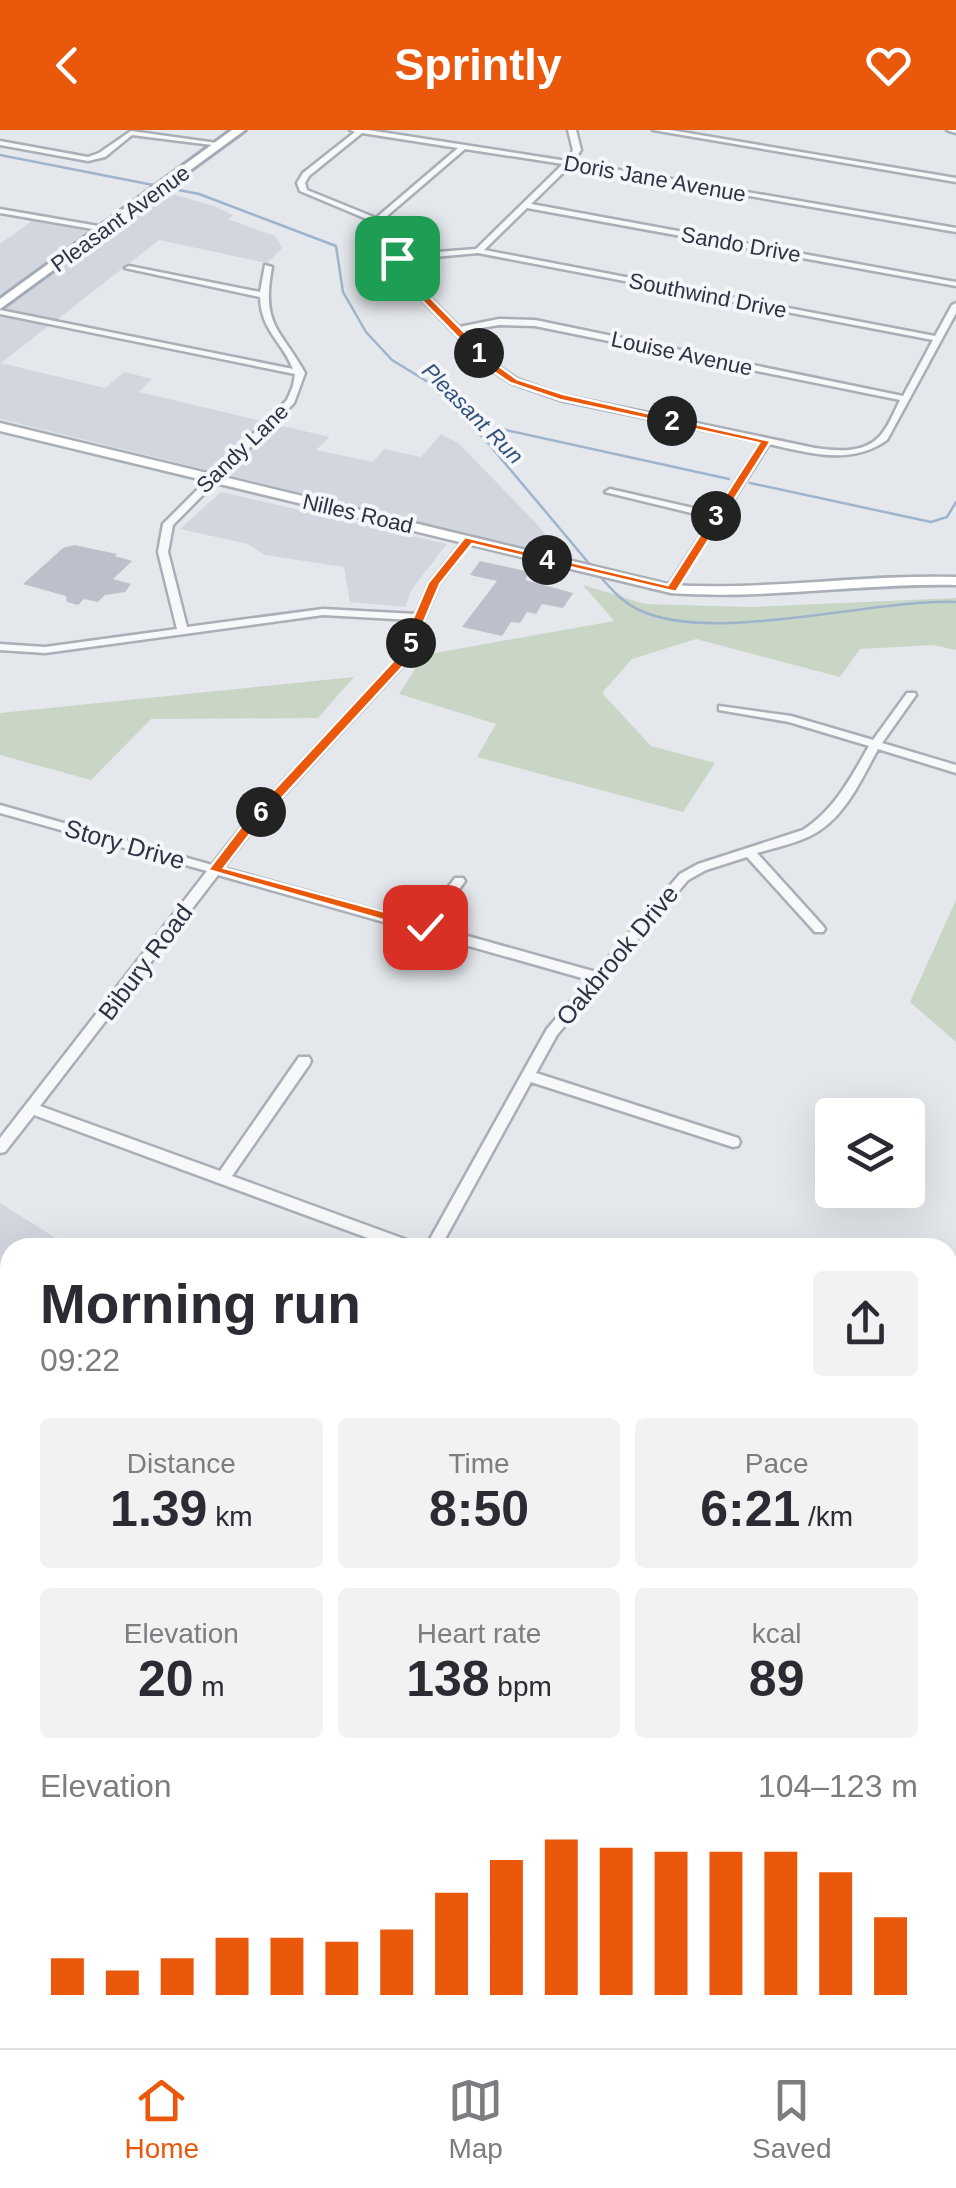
<!DOCTYPE html>
<meta charset="utf-8">
<style>
:root{--surface:#fff;--page:#f2f2f3;--text:#2b2b33;--muted:#7c7c81;--line:#e1e1e2;--accent:#ea580c}
body{margin:0;font-family:Arial,sans-serif;background:var(--page);color:var(--text);height:100vh;display:flex;flex-direction:column;font-size:38px;white-space:nowrap}
*{box-sizing:border-box;margin:0}
p{font-size:32px;color:var(--muted)}
.icon{flex:none;width:55px;height:55px;fill:none;stroke:currentColor;stroke-width:2;stroke-linecap:round;stroke-linejoin:round}
.map{position:relative;flex:1;overflow:hidden}
.side{position:absolute;left:0px;top:1108px;width:958px;height:812px;display:flex;flex-direction:column;background:var(--surface);border-radius:30px 30px 0 0;box-shadow:0 10px 40px #0002}
.side>*{flex:none}
.tools{position:absolute;left:815px;top:968px;display:grid;gap:20px}
.tools a{display:grid;place-items:center;width:110px;height:110px;border-radius:10px;background:var(--surface);box-shadow:0 10px 40px #0002;font-size:50px}
.pin{position:absolute;display:grid;place-items:center;width:85px;height:85px;color:#fff;margin:-42px;border-radius:20px;box-shadow:0 5px 15px #0006}
.km{position:absolute;width:50px;height:50px;margin:-25px;border-radius:50%;background:#222;color:#fff;font-size:28px;line-height:50px;text-align:center}
.round{display:grid;place-items:center;flex:none;width:105px;height:105px;border-radius:10px;background:var(--page)}
.summary{display:flex;align-items:center;justify-content:space-between;height:170px;padding:0 40px}
h1{font-size:55px;font-weight:800;line-height:75px}
.metrics{display:grid;grid-template-columns:repeat(3,1fr);gap:15px;height:170px;padding:10px 40px}
.metrics div{display:grid;align-content:center;border-radius:10px;background:var(--page);text-align:center}
.metrics b{font-size:50px;font-weight:800}
.metrics small{font-size:28px;font-weight:400}
.metrics p{font-size:28px}
.chart{height:280px;padding:20px 40px}
.chart p{display:flex;justify-content:space-between}
.chart svg{width:100%;height:180px;margin-top:10px;stroke:var(--accent);stroke-width:6}
header{display:flex;justify-content:space-between;align-items:center;height:130px;padding:0 40px;background:var(--accent);color:#fff;font-size:45px;font-weight:800}
.tabs{display:flex;justify-content:space-around;align-items:center;height:140px;border-top:2px solid var(--line);background:var(--surface);font-size:28px;color:var(--muted)}
.tabs a{display:grid;justify-items:center;gap:5px}
.tabs .active{color:var(--accent)}
.map>svg:first-child{display:block}
.built{fill:#d2d6de}
.green{fill:#c9d6c5}
.lines{fill:none;stroke-linecap:round;stroke-linejoin:round}
.stream{stroke:#9fb4cc;stroke-width:2.5}
.building{fill:#bbc0ca}
.street-casing{stroke:#a9aeb7;stroke-width:5}
.secondary-casing{stroke:#a9aeb7;stroke-width:5}
.primary-casing{stroke:#a3abb8;stroke-width:6}
.street{fill:#f7f8fa;fill-rule:evenodd}
.secondary{fill:#fff;fill-rule:evenodd}
.primary{fill:#fff;fill-rule:evenodd}
.route{fill:#ea580c;stroke:#fff;stroke-width:2.5}
.labels{text-anchor:middle;stroke-width:8;stroke-linejoin:round;paint-order:stroke}
.far-street-label{font-size:22px;fill:#2b3445;stroke:#f4f6f9}
.far-water-label{font-size:22px;font-style:italic;fill:#34527a;stroke:#f4f6f9}
.street-label{font-size:25px;fill:#2b3445;stroke:#f4f6f9}
</style>
<header><svg class="icon" aria-label="back" viewBox="0 0 24 24"><path d="M15 5l-7 7 7 7"/></svg>Sprintly<svg class="icon" aria-label="heart" viewBox="0 0 24 24"><path d="M12 20l-8-8c-3-5 5-10 8-4 3-6 11-1 8 4z"/></svg></header>
<div class="map">
<svg width="956" height="1918" viewBox="0 0 956 1918">
<rect width="100%" height="100%" fill="#e4e7ec"/>
<path class="built" d="M147,57L214,76L233,85L228,89L275,106L282,118L267,133L159,110L1,233L105,258L124,242L152,249L139,262L329,307L316,320L373,332L384,319L421,327L441,304L458,313L536,393L557,419L553,425L0,289V114L32,91L92,102Z
M221,362L447,414L412,459L405,477L350,472L344,437L265,425L248,414L180,399Z
M0,1073L70,1117L10,1118V1507L0,1521Z"/>
<path class="green" d="M583,455L645,474L751,477L956,468V520L933,515L860,519L840,547L696,509L632,529L602,563L651,616L715,633L683,682L477,627L496,594L399,564L424,525L614,491Z
M354,547L318,588L151,589L91,650L0,625V583Z
M956,770V912L910,872Z"/>
<g class="lines">
<path class="stream" d="M0,25L199,64L336,116L343,162L366,202L392,230L428,252L488,313L592,437
M465,291L729,349
M750,353L931,392L947,387L956,372
M598,444C610,458 622,472 639,480C713,515 868,469 956,472"/>
</g>
<path class="building" d="M74,415L117,424L115,426L132,431L113,449L131,454L125,462L105,465L98,472L84,469L78,475L67,472L66,466L23,454L63,418Z
M480,431L530,442L525,450L573,463L563,478L542,474L536,484L527,482L520,493L511,492L502,506L462,497L497,451L470,445Z"/>
<g class="lines">
<defs>
<path id="street" d="M350,0H368L567,31L573,20L568,0H576L581,20L573,32L956,98V102L571,35L531,74L956,152V156L527,78L484,120L935,206L952,175L956,173V183L887,310C850,336 809,323 769,314L676,459L675,461H667L666,459L712,388L605,362L610,359L715,383L761,312L560,270L511,253L489,238L404,151L374,92L300,61L297,53L303,43L355,2ZM362,3L458,18L376,88L307,60L305,53L309,46ZM465,19L563,34L476,119L399,125L381,91ZM478,123L933,210L903,266L535,190L499,189L459,197L410,148L401,130ZM499,195L535,196L900,270C894,282 888,298 879,307C863,324 835,321 815,318L562,265L517,249L495,234L463,201Z
M653,0H670L956,48V52Z
M947,0H956V3L949,1Z
M131,1L224,14L220,16L132,5L105,27L88,31L0,15V11L88,27L99,23Z
M0,79L104,97L108,99L104,101L0,83Z
M265,135L272,137C261,196 280,198 305,243L294,273L173,395L168,422L187,497L323,479L416,484L429,453L466,407L474,409L439,454L406,532L256,695L223,738L421,793L455,748H463L465,751L463,754L432,796L596,842L680,744L698,734L803,700C835,679 850,649 869,616L789,592L719,580V576L791,586L873,610L907,563H915L916,565L882,613L956,635V643L878,619C861,650 844,690 810,706C794,714 774,718 757,723L823,796L825,799L823,802H815L747,727L706,740L688,750L557,905L536,943L738,1008L740,1012L738,1016L733,1017L531,952L440,1118H425L547,899L589,850L218,745L40,976L220,1041L299,927H309L311,931L309,935L232,1046L418,1114L420,1118H395L34,985L5,1022L0,1023V1008L207,741L0,683V675L212,735L248,689L397,529L413,490L323,485L45,523L0,520V514L45,517L177,499L158,422L163,394L287,270L293,256L295,244L0,184V180L293,239C282,211 261,201 260,167L125,138L129,136L260,162Z
M948,1306L956,1309V1323L948,1320Z
M948,1560L956,1563V1581L948,1578Z
M10,1715V1735L0,1740V1720Z
M20,1910H44L40,1918H16Z
M321,1910H341L338,1918H318Z
M631,1910H651L648,1918H628Z"/>
<path id="secondary" d="M0,293L671,455C766,461 861,444 956,447V455C861,453 766,470 671,463L0,301Z"/>
<path id="primary" d="M232,0H245L0,179V169Z"/>
</defs>
<use href="#street" class="street-casing"/>
<use href="#secondary" class="secondary-casing"/>
<use href="#primary" class="primary-casing"/>
<use href="#street" class="street"/>
<use href="#secondary" class="secondary"/>
<use href="#primary" class="primary"/>
</g>
<path class="route" d="M393,127H400L411,148L496,234L517,249L563,264L771,311L676,462L472,414L440,454L407,532L257,695L224,738L430,794L432,797L425,802L208,740L247,689L396,528L428,453L465,407L668,455L759,313L560,270L510,253L488,238L404,152Z"/>
<g class="labels">
<g class="far-street-label">
<text transform="translate(655 48) rotate(10)" y="8">Doris Jane Avenue</text>
<text transform="translate(120 88) rotate(-36)" y="8">Pleasant Avenue</text>
<text transform="translate(741 114) rotate(10)" y="8">Sando Drive</text>
<text transform="translate(708 165) rotate(11)" y="8">Southwind Drive</text>
<text transform="translate(682 223) rotate(12)" y="8">Louise Avenue</text>
<text transform="translate(242 318) rotate(-44)" y="8">Sandy Lane</text>
<text transform="translate(358 383) rotate(13)" y="8">Nilles Road</text>
</g>
<g class="far-water-label">
<text transform="translate(473 283) rotate(45)" y="8">Pleasant Run</text>
</g>
<g class="street-label">
<text transform="translate(125 714) rotate(16)" y="9">Story Drive</text>
<text transform="translate(617 825) rotate(-50)" y="9">Oakbrook Drive</text>
<text transform="translate(145 832) rotate(-53)" y="9">Bibury Road</text>
</g>
</g>
</svg>
<div class="tools">
<a><svg class="icon" aria-label="layers" viewBox="0 0 24 24"><path d="M12 4l9 5-9 5-9-5zM3 14l9 5 9-5"/></svg></a>
</div>
<div class="pin" style="left:397px;top:128px;background:#1e9e55"><svg class="icon" aria-label="arrive" viewBox="0 0 24 24"><path d="M6 21V4h12l-3 4 3 4H6"/></svg></div>
<div class="pin" style="left:425px;top:797px;background:#d93025"><svg class="icon" aria-label="check" viewBox="0 0 24 24"><path d="M5 12l5 5 9-10"/></svg></div>
<b class="km" style="left:479px;top:223px">1</b>
<b class="km" style="left:672px;top:291px">2</b>
<b class="km" style="left:716px;top:386px">3</b>
<b class="km" style="left:547px;top:430px">4</b>
<b class="km" style="left:411px;top:513px">5</b>
<b class="km" style="left:261px;top:682px">6</b>
<section class="side">
<div class="summary"><div><h1>Morning run</h1><p>09:22</p></div><a class="round"><svg class="icon" aria-label="share" viewBox="0 0 24 24"><path d="M12 15V3M7 8l5-5 5 5M5 13v7h14v-7"/></svg></a></div>
<div class="metrics">
<div><p>Distance</p><b>1.39<small> km</small></b></div>
<div><p>Time</p><b>8:50</b></div>
<div><p>Pace</p><b>6:21<small> /km</small></b></div>
</div>
<div class="metrics">
<div><p>Elevation</p><b>20<small> m</small></b></div>
<div><p>Heart rate</p><b>138<small> bpm</small></b></div>
<div><p>kcal</p><b>89</b></div>
</div>
<div class="chart"><p><span>Elevation</span>104–123 m</p>
<svg viewBox="0 0 160 44" preserveAspectRatio="none"><path d="M5 44V35M15 44V38M25 44V35M35 44V30M45 44V30M55 44V31M65 44V28M75 44V19M85 44V11M95 44V6M105 44V8M115 44V9M125 44V9M135 44V9M145 44V14M155 44V25"/></svg>
</div>
</section>
</div>
<nav class="tabs">
<a class="active"><svg class="icon" aria-label="home" viewBox="0 0 24 24"><path d="M3 11l9-7 9 7M6 9v11h12V9"/></svg>Home</a>
<a><svg class="icon" aria-label="map" viewBox="0 0 24 24"><path d="M3 6l6-2 6 2 6-2v14l-6 2-6-2-6 2zM9 4v14M15 6v14"/></svg>Map</a>
<a><svg class="icon" aria-label="saved" viewBox="0 0 24 24"><path d="M7 4h10v16l-5-4-5 4z"/></svg>Saved</a>
</nav>
